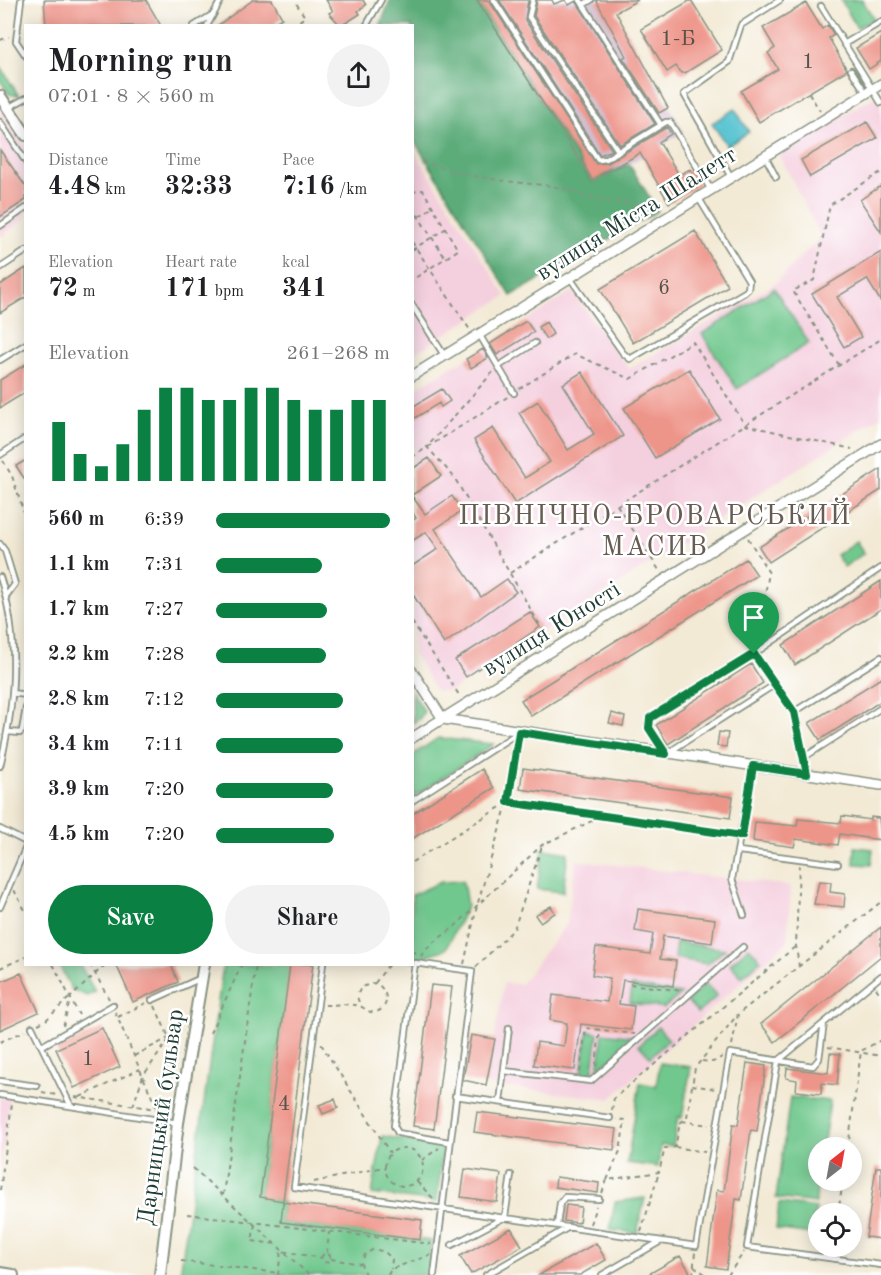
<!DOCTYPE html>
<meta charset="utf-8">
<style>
:root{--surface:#fff;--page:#f2f2f2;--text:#202124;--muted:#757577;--accent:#0b8043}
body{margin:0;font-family:"Old Standard TT",serif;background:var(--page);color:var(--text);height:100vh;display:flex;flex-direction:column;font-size:22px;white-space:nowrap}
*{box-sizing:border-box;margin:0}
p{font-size:20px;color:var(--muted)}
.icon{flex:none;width:33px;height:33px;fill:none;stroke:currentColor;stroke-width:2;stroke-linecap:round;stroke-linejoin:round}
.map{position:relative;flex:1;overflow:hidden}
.panel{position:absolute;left:24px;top:24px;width:390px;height:942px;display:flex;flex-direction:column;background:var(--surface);border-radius:0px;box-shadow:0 3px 15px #0003}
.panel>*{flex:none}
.needle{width:39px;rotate:31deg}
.tools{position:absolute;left:808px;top:1137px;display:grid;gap:12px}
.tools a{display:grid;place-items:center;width:54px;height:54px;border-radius:50%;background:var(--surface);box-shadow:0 3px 15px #0003;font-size:30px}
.pin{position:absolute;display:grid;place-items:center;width:51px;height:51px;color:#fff;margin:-62px -26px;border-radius:50% 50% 50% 0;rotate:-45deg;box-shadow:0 0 6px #0007}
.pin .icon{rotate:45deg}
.round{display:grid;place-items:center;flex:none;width:63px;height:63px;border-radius:32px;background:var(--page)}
.head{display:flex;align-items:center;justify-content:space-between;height:102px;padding:0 24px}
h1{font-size:33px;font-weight:700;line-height:45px}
.metrics{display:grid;grid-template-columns:repeat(3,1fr);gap:9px;height:102px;padding:6px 24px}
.metrics div{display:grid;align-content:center}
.metrics b{font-size:26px;font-weight:700}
.metrics small{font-size:16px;font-weight:400}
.metrics p{font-size:16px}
.chart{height:168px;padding:12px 24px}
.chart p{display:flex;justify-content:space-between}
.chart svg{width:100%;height:108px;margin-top:6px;stroke:var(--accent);stroke-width:6}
.cta{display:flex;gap:12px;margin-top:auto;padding:12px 24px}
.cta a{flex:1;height:69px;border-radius:36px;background:var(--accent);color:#fff;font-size:24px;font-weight:700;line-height:69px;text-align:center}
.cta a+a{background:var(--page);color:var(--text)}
ul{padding:0 24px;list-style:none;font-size:20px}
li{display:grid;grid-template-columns:96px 72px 1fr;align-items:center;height:45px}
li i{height:15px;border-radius:8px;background:var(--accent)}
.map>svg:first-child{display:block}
.built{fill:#f4cfde}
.industrial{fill:#d0bdce}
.green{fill:#71c88e;stroke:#488261;stroke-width:1.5}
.forest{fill:#5cac79;stroke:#3e7456;stroke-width:1.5}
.water{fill:#57c3d0;stroke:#3b8082;stroke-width:1.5}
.building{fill:#ee958a}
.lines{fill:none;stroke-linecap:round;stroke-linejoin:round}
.service-casing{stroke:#899484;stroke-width:8}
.minor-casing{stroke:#899484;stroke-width:12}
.tertiary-casing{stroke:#899484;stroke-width:14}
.path{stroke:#899484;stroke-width:2;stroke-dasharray:4.5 4.5;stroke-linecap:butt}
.service{stroke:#fff;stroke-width:4.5}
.minor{stroke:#fff;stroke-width:9}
.tertiary{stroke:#fff;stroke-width:10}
.route-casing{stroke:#fff;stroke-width:12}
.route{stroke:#0b8043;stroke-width:8}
.labels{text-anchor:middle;stroke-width:5;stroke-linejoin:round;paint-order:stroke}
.number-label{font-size:21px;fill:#53534a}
.street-label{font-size:24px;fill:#1f3d34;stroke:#fff}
.quarter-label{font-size:27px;letter-spacing:1.5px;fill:#675c52;stroke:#fff}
</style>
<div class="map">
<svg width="881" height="1275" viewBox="0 0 881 1275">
<rect width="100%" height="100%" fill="#fff"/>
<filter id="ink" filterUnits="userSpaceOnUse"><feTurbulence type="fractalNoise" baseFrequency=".0167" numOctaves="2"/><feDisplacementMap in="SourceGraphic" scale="12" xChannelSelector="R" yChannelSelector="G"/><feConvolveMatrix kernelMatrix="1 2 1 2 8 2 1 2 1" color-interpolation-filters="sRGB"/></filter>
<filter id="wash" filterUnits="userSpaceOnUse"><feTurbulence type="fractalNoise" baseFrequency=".008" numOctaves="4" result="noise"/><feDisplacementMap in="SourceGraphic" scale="24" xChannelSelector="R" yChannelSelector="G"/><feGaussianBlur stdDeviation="1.35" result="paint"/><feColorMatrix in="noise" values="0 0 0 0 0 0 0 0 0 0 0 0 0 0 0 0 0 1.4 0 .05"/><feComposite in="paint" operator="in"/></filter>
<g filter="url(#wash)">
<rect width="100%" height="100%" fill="#f3ead5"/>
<path class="built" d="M881,92V416L450,691H436L413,653V390L484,348L572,291L629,369L774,284L821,237L779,154Z
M0,110L26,149L25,219L0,237Z
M412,147L506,296L413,354H412Z
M576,860L791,886L787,942L610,1099L486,1085L504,983L521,984L567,923Z
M0,1098L10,1099L0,1168Z"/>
<path class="industrial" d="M477,0H637L616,12L684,132L629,164L593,181Z"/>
<path class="green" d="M841,0H862L874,19L857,28Z
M0,66L19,96L9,94L0,80Z
M774,288L809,343L737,389L702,334Z
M856,541L864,553L844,567L836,555Z
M412,692L424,711L420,718L413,723Z
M438,738L494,744L413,797V755Z
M855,847L873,849L871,865L854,864Z
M543,849L568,853L563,892L537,889Z
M463,881L467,906L446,949L412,961V895L441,882Z
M676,942L725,949L707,964L674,958Z
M749,947L761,960L742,977L730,964Z
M59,965H80L95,992L87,996L72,990Z
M223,965H290L260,1197L283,1201L281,1222L431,1241L428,1275H180Z
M706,984L717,996L698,1013L687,1001Z
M632,986L681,994L664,1008L630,1003Z
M658,1027L669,1040L650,1057L639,1045Z
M588,1031L598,1033L592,1077L581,1075Z
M603,1033L636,1037L598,1071Z
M660,1063L691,1067L682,1118L678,1117L673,1146L661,1145L658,1167L627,1163L640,1083L656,1086Z
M790,1097L830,1101L823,1147L819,1148L816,1203L776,1198Z
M382,1136L443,1146L437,1202L372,1194Z
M645,1198L637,1233L610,1230L615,1202Z
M779,1203L816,1208L811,1234L776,1229Z"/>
<path class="forest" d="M390,0H477L592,181L629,164L658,211L511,296L413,139L412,26H380Z"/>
<path class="water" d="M735,109L749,132L727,146L712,123Z"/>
<g id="blocks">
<path class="building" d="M44,0H146L161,26H46Z
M253,0H272L282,18L275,22L278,26H217Z
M326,0H363L366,5L358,11L360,14L341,26L329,13L333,11Z
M477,0H488L492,5L596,164L608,163L667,127L671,134L659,142L679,175L690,169L699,185L669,203L640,153L593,181Z
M499,0H528L525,20L612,150L600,155Z
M537,0H552L554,4L565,0L569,5L576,1L655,124L620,145L534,16Z
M596,0H638L616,12L668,108L659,113L623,58L626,56Z
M691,0L722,50L685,73H681L676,66L667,72L641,29Z
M806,3L822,29L828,25L834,35L829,38L847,70L759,122L741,91L778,69L768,53L775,48L763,28Z
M881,33V61L869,69L856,48Z
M867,122L877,138L810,177L801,160Z
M0,150L26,187V200L0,217Z
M881,186V232L860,200Z
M695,231L728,286L633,343L600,289Z
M881,252V302L867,279L837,297L861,337L844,347L812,294Z
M26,268V297L0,313V285Z
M526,321L534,332L497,355L490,344Z
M546,322L553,334L546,339L538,327Z
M483,349L488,358L471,368L466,359Z
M26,364V392L0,408V380Z
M689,369L720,419L655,458L624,408Z
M582,372L623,436L515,504L474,440L493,428L525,478L550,462L519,413L538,401L568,450L594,434L563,384Z
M442,389L450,401L441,407L439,403L412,420V407Z
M429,458L441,476L412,495V469Z
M26,460V481L16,466Z
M881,469V490L769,562L759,547Z
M412,496L425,514L452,496L462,511L435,529L481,597L507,579L516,592L444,644L412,593V566L438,549L426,532L412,541V521L416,518L412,512Z
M746,559L757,575L531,716L521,700Z
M881,581V609L795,665L783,645Z
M530,612L540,627L466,677L455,660Z
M751,664L763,683L668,744L656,725Z
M881,678V701L820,740L809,723Z
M612,713L625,717L623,726L609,723Z
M719,732L728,733L726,747L717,746Z
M523,768L733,797L730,818L520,789Z
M482,769L494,788L412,839V814Z
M842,816L871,820V817L879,818L881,840L840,834L838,845L796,839L794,847L753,841L755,822L797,826L798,819L841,823Z
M819,881L831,882L830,892L845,894L844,907L814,904Z
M551,906L555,913L540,922L535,915Z
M638,909L715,919L712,943L663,936L660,959L676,961L673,986L623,980L619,1004L634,1006L631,1030L581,1024L575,1070L534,1065L537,1042L564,1046L567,1023L550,1020L553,995L607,1002L610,978L592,975L596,947L650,954L653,934L635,931Z
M881,927V956L775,1042L761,1024Z
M116,964H171L178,982L133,1002Z
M290,964H313L283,1201L260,1197Z
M21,973L39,1012L0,1030V982Z
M431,985L452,987L434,1129L413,1126Z
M102,1028L120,1067L74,1088L56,1049Z
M471,1035L495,1039L486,1085L463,1080Z
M830,1053L840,1054L837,1085L822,1083L821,1094L796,1091L797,1080L786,1078L787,1068L828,1073Z
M747,1063L766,1066L757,1131L751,1130L741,1200L736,1199L726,1269L707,1266L717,1190L724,1191L733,1124L738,1125Z
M335,1099L338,1108L323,1114L319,1105Z
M477,1112L617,1129L614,1150L474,1132Z
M876,1167H881V1239L866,1237Z
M465,1169L501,1174L497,1202L461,1197Z
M556,1177L599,1183L598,1193L555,1187Z
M283,1202L422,1220L420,1240L281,1222Z
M566,1205L581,1207L579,1223L564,1221Z
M511,1228L522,1246L471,1274L460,1256Z
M596,1243L606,1260L580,1275H539Z
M680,1256L690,1272L684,1275H647Z"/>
</g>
</g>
<g filter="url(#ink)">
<use href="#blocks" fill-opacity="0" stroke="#899484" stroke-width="1.5"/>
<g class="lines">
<defs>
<path id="service" d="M21,0L16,41L26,56
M494,0L598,160L606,159L666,122H670L711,190
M533,0L529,17L619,152
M580,0L661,125
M583,5L591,0
M821,6L881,103
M194,26L212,15
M207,26L221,0
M366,26L381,0
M844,44L881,22
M851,70L866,93
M8,108L26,98
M0,122L26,162
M765,156L776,177
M731,177L684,94L729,62L741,25L780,0
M0,226L26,208
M0,268L26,251
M570,278L623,353L630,359L745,292L748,289L749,281L698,197
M412,305L444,355
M479,334L514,393
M0,360L26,344
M499,366L535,343
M0,455L26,438
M0,544L5,551L15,584L6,596
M0,577C20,638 15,705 0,766
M754,654L794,712L806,773
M774,685L666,754L648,724L650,718L754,654L881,568
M12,693L26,695
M794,712L881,657
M9,732L20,733L22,731L26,708
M803,758L881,708
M412,801L519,732
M508,802L519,732
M0,829L26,842
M739,851L838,864
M0,907L26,847
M744,915L732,879L753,766
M323,964L294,1187L696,1246L730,1053L813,1066L819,1059L824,1023
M881,976L778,1061L747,1247L881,1265
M152,1000L199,979
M32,1027L71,1106
M42,1046L113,1005
M504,1071L591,1081L743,947
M0,1081L37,1086
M0,1095L178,1123
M455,1096L610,1118
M500,1102L509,1028
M557,1225L560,1203L565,1197L599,1199
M452,1245L505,1217L511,1175
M434,1275L472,971L415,963L394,1126L398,1133L449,1142
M486,1275L569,1227
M602,1275L661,1241"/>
<path id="minor" d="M412,376L881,84
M412,671L443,719
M443,719L881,785
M412,738L881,444"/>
<path id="tertiary" d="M0,96L26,135
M0,1273L13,1275
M160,1275L178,1123L204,964"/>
</defs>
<use href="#service" class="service-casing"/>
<use href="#minor" class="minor-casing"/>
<use href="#tertiary" class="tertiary-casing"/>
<path class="path" d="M292,26L305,17L294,0
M0,40L9,37
M809,93L820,111
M422,161C462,177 502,181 543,185C562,186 583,196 601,200C626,206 628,195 651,216
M412,192L423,190L458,250L412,280
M412,207L446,259
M412,221L433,207
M412,242L470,330
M412,250L445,229
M839,365L793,291L814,280L830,205L881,172
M493,372L427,447L454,477L549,641
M519,389L575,354L630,379L693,342L745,425L852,449
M412,457L509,396
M3,461L12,476L26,520
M617,505L659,570
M748,538L769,573L756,642
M510,573L881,339
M412,622L459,695
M515,803L732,835
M412,862L502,806
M14,890L26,912
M412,951L418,955
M421,956L431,944L452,929L542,845L602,816
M53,964L79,1015
M90,964L109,999
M464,964L477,906L506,807
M476,967L514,929L542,846
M799,967L796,946L799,865
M0,968L26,957
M375,983L389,964
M630,984L683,991
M876,988L881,995
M325,1005C335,1005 349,1003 359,1006C365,1007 368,1014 376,1012C392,1007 387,988 375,983L361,987L357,996L360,1006
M155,1006L177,1056
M115,1012L157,1109
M118,1017L146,1003
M38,1024L46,1020L70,997
M63,1026L71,997L106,964
M210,1033L242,964
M0,1042L25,1031
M321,1044L390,1153
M732,1045L738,1014L881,902
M828,1047L881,1056
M134,1056L182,1031
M702,1061L713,1062L722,1057
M596,1066L600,1030
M580,1072L586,1028L635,1034
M692,1085L716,1089
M42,1092L57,1095
M75,1097L170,1111
M80,1097L140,1069
M133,1106L143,1076L170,1038
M612,1110L614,1098L796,946
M682,1121L709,1125
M675,1147L705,1152
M385 1167a19 19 0 1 1 38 0a19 19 0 1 1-38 0Z
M848,1148L861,1051L881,1040
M422,1160L439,1148
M193,1168L309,1275
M607,1180L620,1151L625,1120L616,1119
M314,1182L384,1167
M417,1182L434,1199
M0,1190L12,1104
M602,1193L607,1180L659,1172L665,1148L675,1147L680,1123L687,1117L695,1068L738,1014
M223,1195L256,964
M187,1214L431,1244
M838,1214L843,1180
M255,1224L252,1241L276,1244
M590,1224L596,1206
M641,1232L659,1172
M327,1253L329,1232
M833,1253L834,1246
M321.5 1258a4.5 4.5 0 1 1 9 0a4.5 4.5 0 1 1-9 0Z
M331,1259L361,1264
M181,1261L278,1273
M694,1266L706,1275
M278,1275L281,1251L322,1258
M365,1275L361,1264L365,1254L374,1249L385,1252L392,1259L391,1269
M388,1275L391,1269L430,1255
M693,1275L695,1252
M728,1275L744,1252"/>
<use href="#service" class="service"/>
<use href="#minor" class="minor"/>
<use href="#tertiary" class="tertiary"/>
</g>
</g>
<g class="lines" filter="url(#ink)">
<defs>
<path id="route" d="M754,654L794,712L807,774L753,766L742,836L508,802L519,732L666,754L649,728L650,718Z"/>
</defs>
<use href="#route" class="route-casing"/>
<use href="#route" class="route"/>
</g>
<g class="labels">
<g class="number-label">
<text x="678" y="45">1-Б</text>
<text x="808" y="68">1</text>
<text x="664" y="294">6</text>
<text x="88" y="1065">1</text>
<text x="284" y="1110">4</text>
</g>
<g class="street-label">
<text transform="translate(636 213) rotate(-32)" y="8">вулиця Міста Шалетт</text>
<text transform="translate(551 628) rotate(-32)" y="8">вулиця Юності</text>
<text transform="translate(160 1117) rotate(-82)" y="8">Дарницький бульвар</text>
</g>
<g class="quarter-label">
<text x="655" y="524">ПІВНІЧНО-БРОВАРСЬКИЙ<tspan x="655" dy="31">МАСИВ</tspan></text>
</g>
</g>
</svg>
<div class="tools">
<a><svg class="needle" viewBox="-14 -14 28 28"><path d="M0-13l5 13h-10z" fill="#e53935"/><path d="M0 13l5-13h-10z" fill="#757577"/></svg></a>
<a><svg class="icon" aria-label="locate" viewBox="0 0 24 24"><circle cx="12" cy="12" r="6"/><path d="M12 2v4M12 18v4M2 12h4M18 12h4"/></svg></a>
</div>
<div class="pin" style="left:754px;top:654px;background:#1e9e55"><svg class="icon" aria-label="arrive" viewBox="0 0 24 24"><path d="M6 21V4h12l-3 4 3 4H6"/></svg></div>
<section class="panel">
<div class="head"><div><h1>Morning run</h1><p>07:01 · 8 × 560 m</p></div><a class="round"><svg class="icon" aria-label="share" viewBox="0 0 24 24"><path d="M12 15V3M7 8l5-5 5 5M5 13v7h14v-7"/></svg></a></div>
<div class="metrics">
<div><p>Distance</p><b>4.48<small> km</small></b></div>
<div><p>Time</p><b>32:33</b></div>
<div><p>Pace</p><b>7:16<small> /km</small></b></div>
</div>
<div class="metrics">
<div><p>Elevation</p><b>72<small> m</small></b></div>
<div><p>Heart rate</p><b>171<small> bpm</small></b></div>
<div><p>kcal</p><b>341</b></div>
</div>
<div class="chart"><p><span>Elevation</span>261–268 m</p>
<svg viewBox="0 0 160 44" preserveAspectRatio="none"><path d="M5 44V20M15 44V33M25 44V38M35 44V29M45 44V15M55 44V6M65 44V6M75 44V11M85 44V11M95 44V6M105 44V6M115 44V11M125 44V15M135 44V15M145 44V11M155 44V11"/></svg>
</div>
<ul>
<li><b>560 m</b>6:39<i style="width:100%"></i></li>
<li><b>1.1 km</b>7:31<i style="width:61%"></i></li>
<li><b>1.7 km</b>7:27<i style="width:64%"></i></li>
<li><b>2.2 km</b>7:28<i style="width:63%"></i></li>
<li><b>2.8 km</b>7:12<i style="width:73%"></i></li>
<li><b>3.4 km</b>7:11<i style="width:73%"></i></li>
<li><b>3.9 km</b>7:20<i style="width:67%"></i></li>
<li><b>4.5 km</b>7:20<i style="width:68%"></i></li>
</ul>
<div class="cta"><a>Save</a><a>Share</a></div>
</section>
</div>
